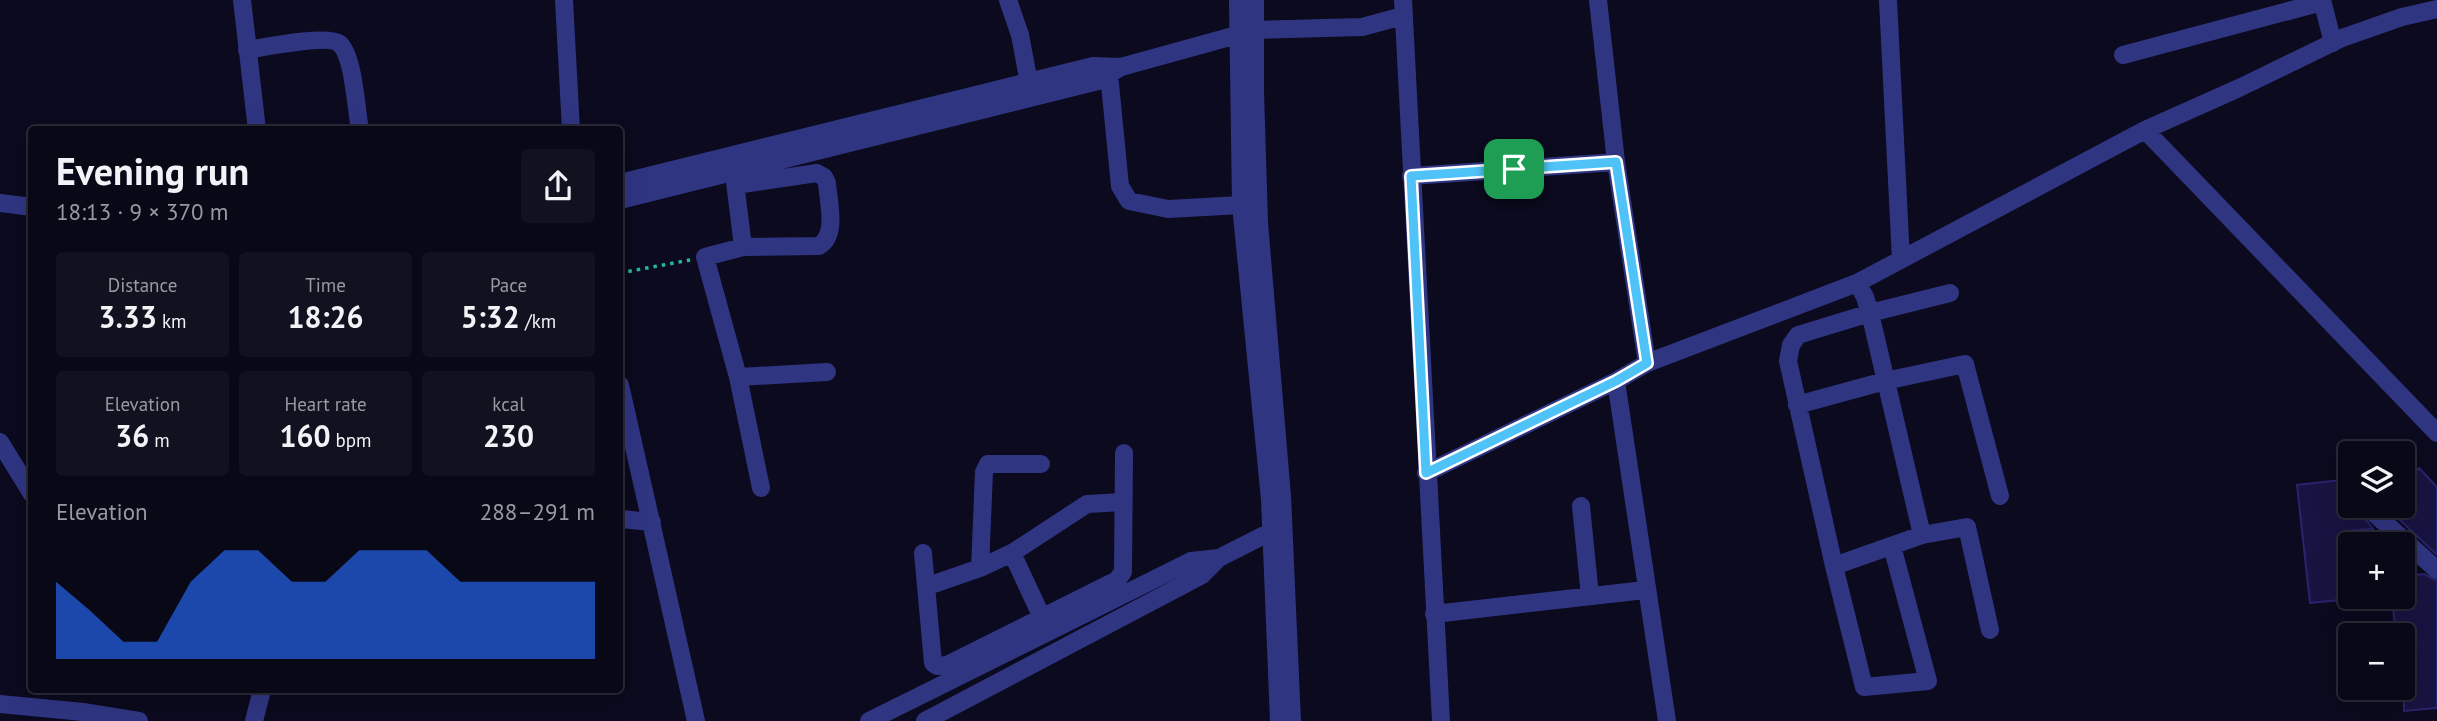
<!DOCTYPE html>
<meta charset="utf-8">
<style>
:root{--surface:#080816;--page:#11111f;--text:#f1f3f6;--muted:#989aa1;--line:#292935;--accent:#2563eb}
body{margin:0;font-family:"PT Sans",sans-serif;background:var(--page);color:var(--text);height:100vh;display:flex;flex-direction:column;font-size:26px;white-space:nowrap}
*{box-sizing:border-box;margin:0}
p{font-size:23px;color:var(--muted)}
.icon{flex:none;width:38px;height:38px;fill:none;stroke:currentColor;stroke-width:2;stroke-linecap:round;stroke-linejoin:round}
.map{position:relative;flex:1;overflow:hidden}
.side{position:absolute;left:28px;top:126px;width:595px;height:567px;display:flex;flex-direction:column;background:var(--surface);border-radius:7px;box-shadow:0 7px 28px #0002,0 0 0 2px var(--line)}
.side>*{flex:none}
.tools{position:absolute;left:2338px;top:441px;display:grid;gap:14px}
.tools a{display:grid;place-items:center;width:77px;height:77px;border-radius:7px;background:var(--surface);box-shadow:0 7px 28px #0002,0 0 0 2px var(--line);font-size:35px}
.pin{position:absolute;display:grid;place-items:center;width:60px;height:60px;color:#fff;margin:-30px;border-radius:14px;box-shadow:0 4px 10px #0006}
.round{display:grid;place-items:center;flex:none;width:74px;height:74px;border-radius:7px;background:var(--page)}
.head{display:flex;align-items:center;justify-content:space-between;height:119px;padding:0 28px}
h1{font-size:38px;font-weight:700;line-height:52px}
.stats{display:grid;grid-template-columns:repeat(3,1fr);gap:10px;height:119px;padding:7px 28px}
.stats div{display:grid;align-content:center;border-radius:7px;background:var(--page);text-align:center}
.stats b{font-size:30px;font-weight:700}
.stats small{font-size:19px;font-weight:400}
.stats p{font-size:19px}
.chart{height:196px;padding:14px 28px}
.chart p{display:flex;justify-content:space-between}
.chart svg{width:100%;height:126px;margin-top:7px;fill:var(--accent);opacity:.7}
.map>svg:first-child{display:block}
.building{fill:#181441;stroke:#2a236f;stroke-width:2}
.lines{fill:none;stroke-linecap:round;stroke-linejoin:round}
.path{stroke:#21b99f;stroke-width:3.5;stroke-dasharray:3.5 5;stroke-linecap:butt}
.minor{stroke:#303582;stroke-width:18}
.route-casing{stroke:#fff;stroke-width:14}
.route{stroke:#4fc3f7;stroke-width:9}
</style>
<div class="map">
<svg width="2437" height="721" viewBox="0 0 2437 721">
<rect width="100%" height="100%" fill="#0b0a1e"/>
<path class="building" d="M2419,468L2437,487V555L2385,506H2403V484Z
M2350,479V506H2367L2364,517L2373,529L2345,531L2350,599L2310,603L2297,485Z
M2424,574L2437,581V708L2404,711L2403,635H2396L2392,597H2403V576Z"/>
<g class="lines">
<path class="path" d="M620,273L690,260"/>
<path class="minor" d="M242,0L257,130
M564,0L571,130
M1008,0L1020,35L1029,83
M1238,0L1241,205L1270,499L1279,721
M1255,0V91L1259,223L1282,496L1292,721
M1403,0L1441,721
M1598,0L1616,162L1647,363
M1888,0L1901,260
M2322,0L2333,43
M247,50C265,47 329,34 340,44C354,58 356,109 360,130
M2123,55L2322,2
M1109,74L1120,186L1129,201L1168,209L1241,205
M2145,130L2437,433
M734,174L743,247
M1411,176L1616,162
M620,183L1093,66L1121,67L1255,30L1362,27L1403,16
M736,185L817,173L824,177L827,183C828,201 838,235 819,246L743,247L705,257L738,377L761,488
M620,200L1098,81L1121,67
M0,203L32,207
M1857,283L1865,297L1870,313L1922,535
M738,377L827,372
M1616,381L1667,721
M620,385L696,721
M1797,405L1885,381L1965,364L2000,496
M0,442L32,494
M1426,473L1616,381L1647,363L1857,283L2145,130L2239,88L2342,38L2402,17L2437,9
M1581,506L1590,596
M2375,514L2437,570
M620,519L652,522
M1892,546L1928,681L1864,687L1834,566L1788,361L1791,345L1798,335L1870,313L1950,293
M923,553L933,663L937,666L947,665L1117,580L1123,572L1124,453
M1012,553L1046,626
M1834,566L1922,535L1967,527L1990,630
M980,568L984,472L988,464H1041
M928,586L980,568L1012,553L1087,504L1123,502
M1434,614L1636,591
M0,704L83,712L139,721
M254,721L262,690
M869,721L1191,561L1219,558
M925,721L1202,575L1219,558L1280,527"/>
</g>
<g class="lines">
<defs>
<path id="route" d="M1616,162L1647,363L1616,381L1426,473L1411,176Z"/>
</defs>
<use href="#route" class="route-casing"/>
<use href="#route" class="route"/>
</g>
</svg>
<div class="tools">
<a><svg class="icon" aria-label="layers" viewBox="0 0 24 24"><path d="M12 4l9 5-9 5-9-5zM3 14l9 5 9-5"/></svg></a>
<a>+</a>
<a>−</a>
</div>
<div class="pin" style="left:1514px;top:169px;background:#1e9e55"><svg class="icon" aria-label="arrive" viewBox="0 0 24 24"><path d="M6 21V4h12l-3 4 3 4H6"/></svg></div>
<section class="side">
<div class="head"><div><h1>Evening run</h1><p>18:13 · 9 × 370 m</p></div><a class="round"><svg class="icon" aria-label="share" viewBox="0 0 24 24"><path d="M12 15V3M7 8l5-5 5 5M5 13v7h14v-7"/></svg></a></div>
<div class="stats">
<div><p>Distance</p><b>3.33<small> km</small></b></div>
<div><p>Time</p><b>18:26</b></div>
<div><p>Pace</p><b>5:32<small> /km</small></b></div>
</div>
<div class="stats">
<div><p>Elevation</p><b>36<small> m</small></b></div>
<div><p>Heart rate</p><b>160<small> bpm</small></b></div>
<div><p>kcal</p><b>230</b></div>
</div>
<div class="chart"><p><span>Elevation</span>288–291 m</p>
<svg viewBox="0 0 160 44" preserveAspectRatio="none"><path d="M0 44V17L10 27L20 38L30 38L40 17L50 6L60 6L70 17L80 17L90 6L100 6L110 6L120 17L130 17L140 17L150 17L160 17V44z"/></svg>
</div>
</section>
</div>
